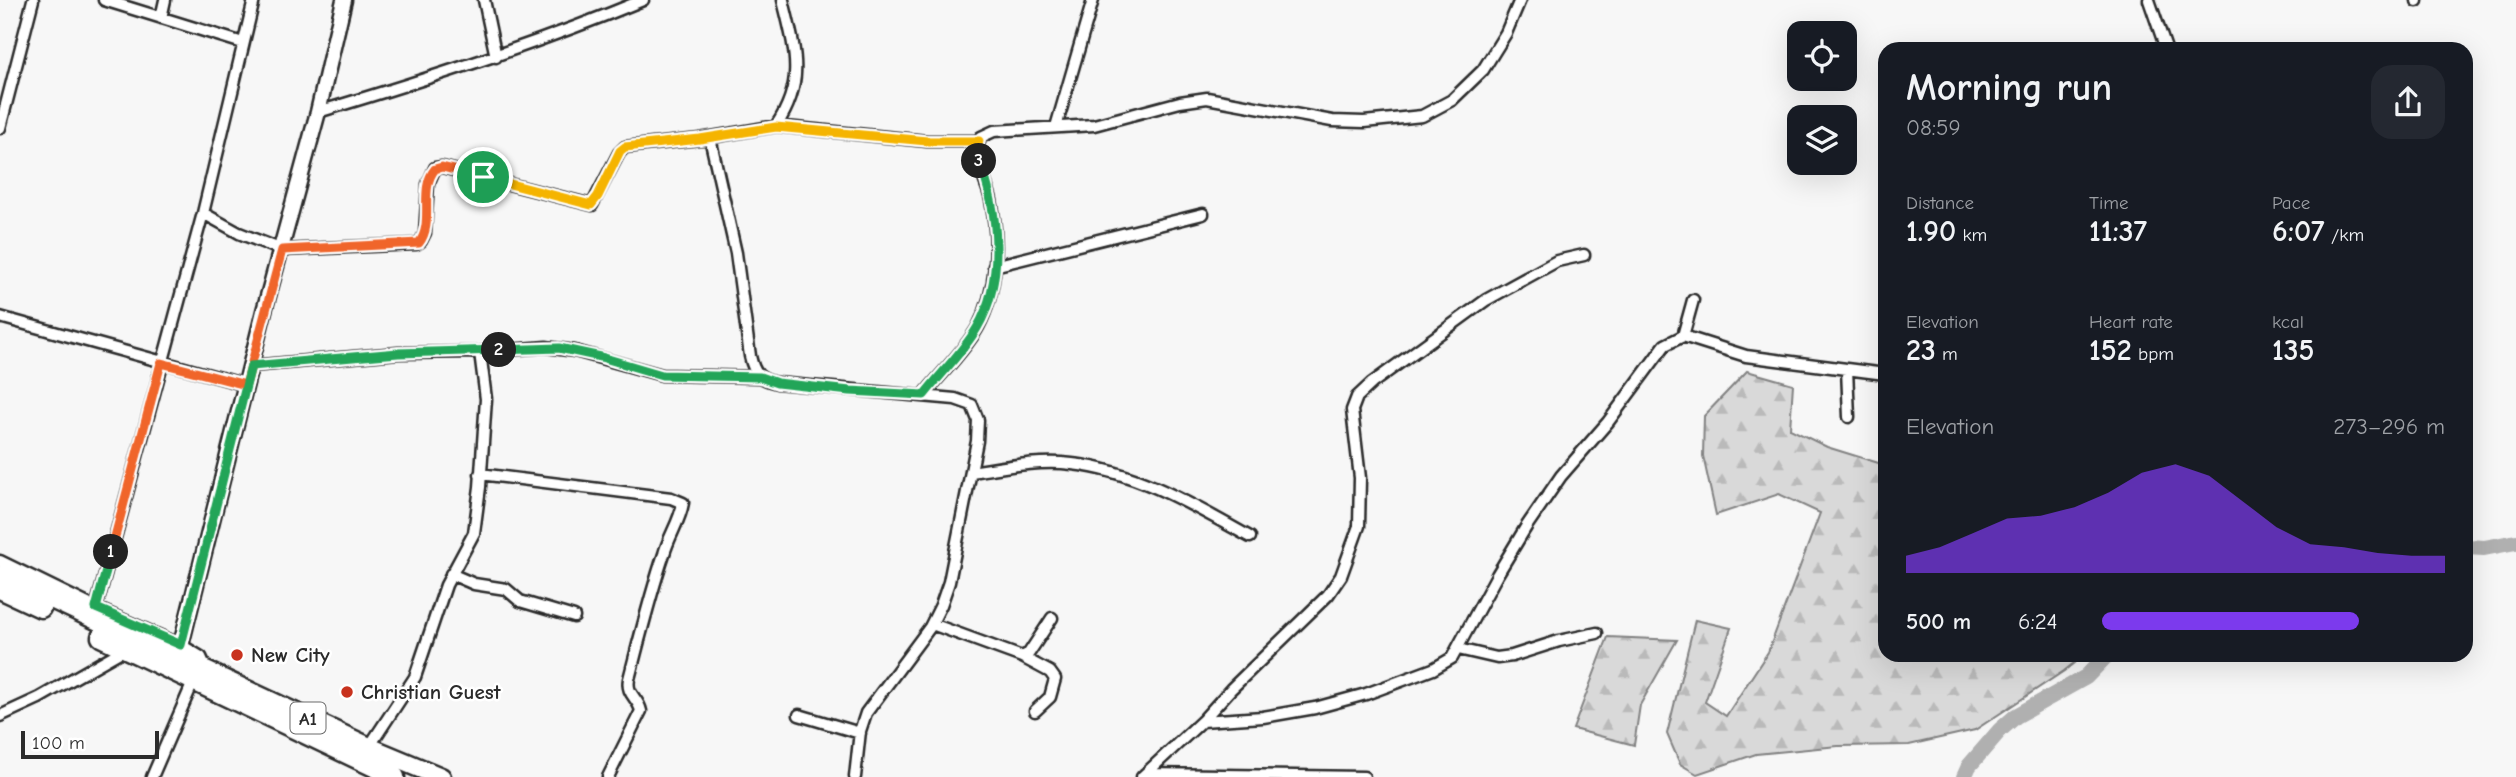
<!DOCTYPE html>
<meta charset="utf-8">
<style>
:root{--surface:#171b24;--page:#242831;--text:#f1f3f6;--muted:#9ea1a6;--accent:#7c3aed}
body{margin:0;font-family:"Comic Neue",sans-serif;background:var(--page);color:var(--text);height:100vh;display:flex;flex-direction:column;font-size:26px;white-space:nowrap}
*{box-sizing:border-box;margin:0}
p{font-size:23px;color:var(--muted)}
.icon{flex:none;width:38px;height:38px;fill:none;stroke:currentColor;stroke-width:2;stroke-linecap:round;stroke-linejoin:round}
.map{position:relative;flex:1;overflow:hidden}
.drawer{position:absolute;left:1878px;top:42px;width:595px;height:620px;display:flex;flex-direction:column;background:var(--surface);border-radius:21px;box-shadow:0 7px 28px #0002}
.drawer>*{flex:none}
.controls{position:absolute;left:1787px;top:21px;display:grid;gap:14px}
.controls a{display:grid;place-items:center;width:70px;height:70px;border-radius:14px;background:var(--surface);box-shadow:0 7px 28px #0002;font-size:35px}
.scale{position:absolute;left:21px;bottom:18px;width:138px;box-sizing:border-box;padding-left:7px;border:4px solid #2b2b2b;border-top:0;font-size:19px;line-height:24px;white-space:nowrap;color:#2b2b2b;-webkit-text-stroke:5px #fff;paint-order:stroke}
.pin{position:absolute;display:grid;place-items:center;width:60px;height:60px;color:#fff;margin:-30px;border:4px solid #fff;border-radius:50%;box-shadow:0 2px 7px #0007}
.km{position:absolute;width:35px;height:35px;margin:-18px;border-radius:50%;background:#222;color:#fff;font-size:19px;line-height:35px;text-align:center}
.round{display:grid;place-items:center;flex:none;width:74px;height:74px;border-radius:21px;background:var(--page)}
.headline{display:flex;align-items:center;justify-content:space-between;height:119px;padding:0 28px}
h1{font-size:38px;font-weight:600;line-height:52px}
.figures{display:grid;grid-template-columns:repeat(3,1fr);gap:10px;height:119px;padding:7px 28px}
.figures div{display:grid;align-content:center}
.figures b{font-size:30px;font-weight:600}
.figures small{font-size:19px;font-weight:400}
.figures p{font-size:19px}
.chart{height:196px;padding:14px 28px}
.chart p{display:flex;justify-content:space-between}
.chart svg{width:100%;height:126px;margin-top:7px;fill:var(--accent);opacity:.7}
ul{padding:0 28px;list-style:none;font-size:23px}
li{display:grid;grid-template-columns:112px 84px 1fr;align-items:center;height:52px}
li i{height:18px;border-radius:9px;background:var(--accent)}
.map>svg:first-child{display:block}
.forest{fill:url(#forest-firs);stroke:#828282;stroke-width:2}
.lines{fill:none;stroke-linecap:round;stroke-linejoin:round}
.river{stroke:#b0b0b0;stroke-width:16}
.street-casing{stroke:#2b2b2b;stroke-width:15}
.secondary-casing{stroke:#2b2b2b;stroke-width:19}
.highway-casing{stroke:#2b2b2b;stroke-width:23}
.street{stroke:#fff;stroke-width:10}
.secondary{stroke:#fff;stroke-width:14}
.highway{stroke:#fff;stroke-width:18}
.split-1-casing{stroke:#fff;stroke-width:14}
.split-2-casing{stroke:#fff;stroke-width:14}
.split-3-casing{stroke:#fff;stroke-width:14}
.split-4-casing{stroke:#fff;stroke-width:14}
.split-1{stroke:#f0652b;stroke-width:9}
.split-2{stroke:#22a559;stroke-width:9}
.split-3{stroke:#22a559;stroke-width:9}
.split-4{stroke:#f5b400;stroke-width:9}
.poi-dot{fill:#c8321e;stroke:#fff;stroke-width:2.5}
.labels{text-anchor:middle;stroke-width:5;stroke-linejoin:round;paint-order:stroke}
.shield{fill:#fff;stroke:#6b6b6b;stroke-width:2}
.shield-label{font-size:19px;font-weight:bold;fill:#2b2b2b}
.poi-label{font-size:21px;font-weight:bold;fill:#2b2b2b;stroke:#fff;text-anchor:start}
</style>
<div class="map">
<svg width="2516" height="777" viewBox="0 0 2516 777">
<defs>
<pattern id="forest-firs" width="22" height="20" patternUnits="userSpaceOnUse" patternTransform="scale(1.75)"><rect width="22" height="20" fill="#d9d9d9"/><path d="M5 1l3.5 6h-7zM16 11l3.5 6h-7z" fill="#bababa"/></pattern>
</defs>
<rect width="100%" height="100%" fill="#f7f7f7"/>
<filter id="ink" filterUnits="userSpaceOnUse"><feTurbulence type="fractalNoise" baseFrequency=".0143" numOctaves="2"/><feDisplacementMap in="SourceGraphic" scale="14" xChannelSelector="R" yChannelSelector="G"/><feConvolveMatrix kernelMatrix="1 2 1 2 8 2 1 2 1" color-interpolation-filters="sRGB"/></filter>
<g filter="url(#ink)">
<path class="forest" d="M1747,371L1793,384L1790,429L1827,447L1885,465V654L2084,655L2064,671L1975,730L1909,745L1838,746L1756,754L1697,774L1680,764L1667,734L1695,620L1731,628L1705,702L1726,716L1768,652L1820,513L1779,494L1716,515L1703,456L1704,416Z
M1608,637L1677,640L1640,705L1634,745L1573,729Z"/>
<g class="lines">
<path class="river" d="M2466,547L2484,548L2516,542
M1964,777L1969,766L2000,730L2016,716L2086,677L2108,654"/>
<defs>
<path id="street" d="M104,0L243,43
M484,0L496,57
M2149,0L2166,49
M2417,1V0
M161,18L165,0
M318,112C428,79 537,44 643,0
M776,126L927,141H979
M1056,127L1093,0
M0,128L33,0
M710,138L736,253L750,356C754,374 759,379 777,383L955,399L972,405L978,420L977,441L949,582L941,605L930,627L866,713L860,731L855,777
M203,213L239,233L282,250L416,244L421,241L425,233L428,184L435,168L442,167L592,205L619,153L625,147L700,139L776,126C806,81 795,50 783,0
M994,266L1203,214
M0,317L246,385
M1683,336L1746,356L1885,374
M251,366L398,353L480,352L546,347L575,351L662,375L760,377
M1847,369L1849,417
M924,395C941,373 964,352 978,327C998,290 999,240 991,200C987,180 970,157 981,137L994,131L1094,125L1180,102L1207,98L1332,121L1364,122L1422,116L1452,100L1483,70L1506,33L1520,0
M971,472C1005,467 1038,460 1072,464C1137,471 1194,506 1250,537
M480,474L671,498L683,503C680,521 669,536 664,554C650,595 640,637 629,679C626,695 638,697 641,711L608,777
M0,561L96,608L181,645L201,657L207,670
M451,574L474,584L506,589L520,601L574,617
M96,608L203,213L254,0
M932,624L1022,657L1029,653L1052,618
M1458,649L1497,658L1512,656L1559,641L1597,633
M1022,657L1050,672L1055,679L1050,697L1035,711
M799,715L860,733
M0,716L39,698L125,649
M1202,721L1263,717L1315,708L1366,694L1433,669L1452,658L1497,575L1526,527L1561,476L1608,422L1665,345L1683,336L1693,300
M369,747L415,677L446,585L474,533L480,487L486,399L480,352
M1145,774L1364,777
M152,777L194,680
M1142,777L1202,721L1231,689L1328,595L1341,576L1359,526L1360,478L1352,410L1357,397L1372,383L1486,300L1557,261L1584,255"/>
<path id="secondary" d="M181,645L264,311L318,112L344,0"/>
<path id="highway" d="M0,575L369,747L441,777
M0,589L41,608
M101,637L395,777"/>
</defs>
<use href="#street" class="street-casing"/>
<use href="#secondary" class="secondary-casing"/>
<use href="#highway" class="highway-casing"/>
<use href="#street" class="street"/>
<use href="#secondary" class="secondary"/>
<use href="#highway" class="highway"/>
</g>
</g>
<g class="lines" filter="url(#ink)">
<defs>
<path id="split-1" d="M111,552L161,363L246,385L282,250L419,243C435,223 418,189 435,169L442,167L483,177"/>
<path id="split-2" d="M111,552L96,608L181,645L251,366L398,353L499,350"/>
<path id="split-3" d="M499,350L559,348L601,357L662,375L760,377L777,383L850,391L924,395C941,373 963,352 977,328C1005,280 999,211 979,161"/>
<path id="split-4" d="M483,177L591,205L598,196L620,151L625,147L700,139L776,127L927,141H979L977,149L979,161"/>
</defs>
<use href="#split-1" class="split-1-casing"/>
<use href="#split-2" class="split-2-casing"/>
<use href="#split-3" class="split-3-casing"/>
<use href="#split-4" class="split-4-casing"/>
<use href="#split-1" class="split-1"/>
<use href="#split-2" class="split-2"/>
<use href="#split-3" class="split-3"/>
<use href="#split-4" class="split-4"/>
</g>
<g class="poi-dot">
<circle cx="237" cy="655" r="7"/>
<circle cx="347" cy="692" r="7"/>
</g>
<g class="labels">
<rect class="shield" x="290.5" y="702.5" width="35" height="31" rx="5"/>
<g class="shield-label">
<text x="308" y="725">A1</text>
</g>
<g class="poi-label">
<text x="251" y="662">New City</text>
<text x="361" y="699">Christian Guest</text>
</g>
</g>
</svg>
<div class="controls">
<a><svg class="icon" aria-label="locate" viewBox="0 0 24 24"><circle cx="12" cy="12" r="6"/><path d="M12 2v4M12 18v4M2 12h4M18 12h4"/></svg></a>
<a><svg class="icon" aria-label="layers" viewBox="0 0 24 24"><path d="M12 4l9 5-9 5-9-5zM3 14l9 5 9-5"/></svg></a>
</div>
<div class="scale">100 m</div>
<div class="pin" style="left:483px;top:177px;background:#1e9e55"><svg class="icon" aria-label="arrive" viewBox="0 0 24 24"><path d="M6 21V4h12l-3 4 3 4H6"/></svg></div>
<b class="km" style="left:111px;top:552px">1</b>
<b class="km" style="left:499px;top:350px">2</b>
<b class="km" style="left:979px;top:161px">3</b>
<section class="drawer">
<div class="headline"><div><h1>Morning run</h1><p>08:59</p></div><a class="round"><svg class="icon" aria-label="share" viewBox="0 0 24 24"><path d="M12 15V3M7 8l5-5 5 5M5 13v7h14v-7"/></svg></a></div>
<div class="figures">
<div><p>Distance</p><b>1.90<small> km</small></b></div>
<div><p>Time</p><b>11:37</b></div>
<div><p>Pace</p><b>6:07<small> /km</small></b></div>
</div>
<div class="figures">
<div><p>Elevation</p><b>23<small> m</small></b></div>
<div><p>Heart rate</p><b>152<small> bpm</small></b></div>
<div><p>kcal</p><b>135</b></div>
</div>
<div class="chart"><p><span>Elevation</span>273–296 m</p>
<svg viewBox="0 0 160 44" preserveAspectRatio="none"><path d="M0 44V38L10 35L20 30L30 25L40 24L50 21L60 16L70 9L80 6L90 10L100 19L110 28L120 34L130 35L140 37L150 38L160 38V44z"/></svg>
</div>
<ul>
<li><b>500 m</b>6:24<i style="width:75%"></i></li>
</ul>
</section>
</div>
